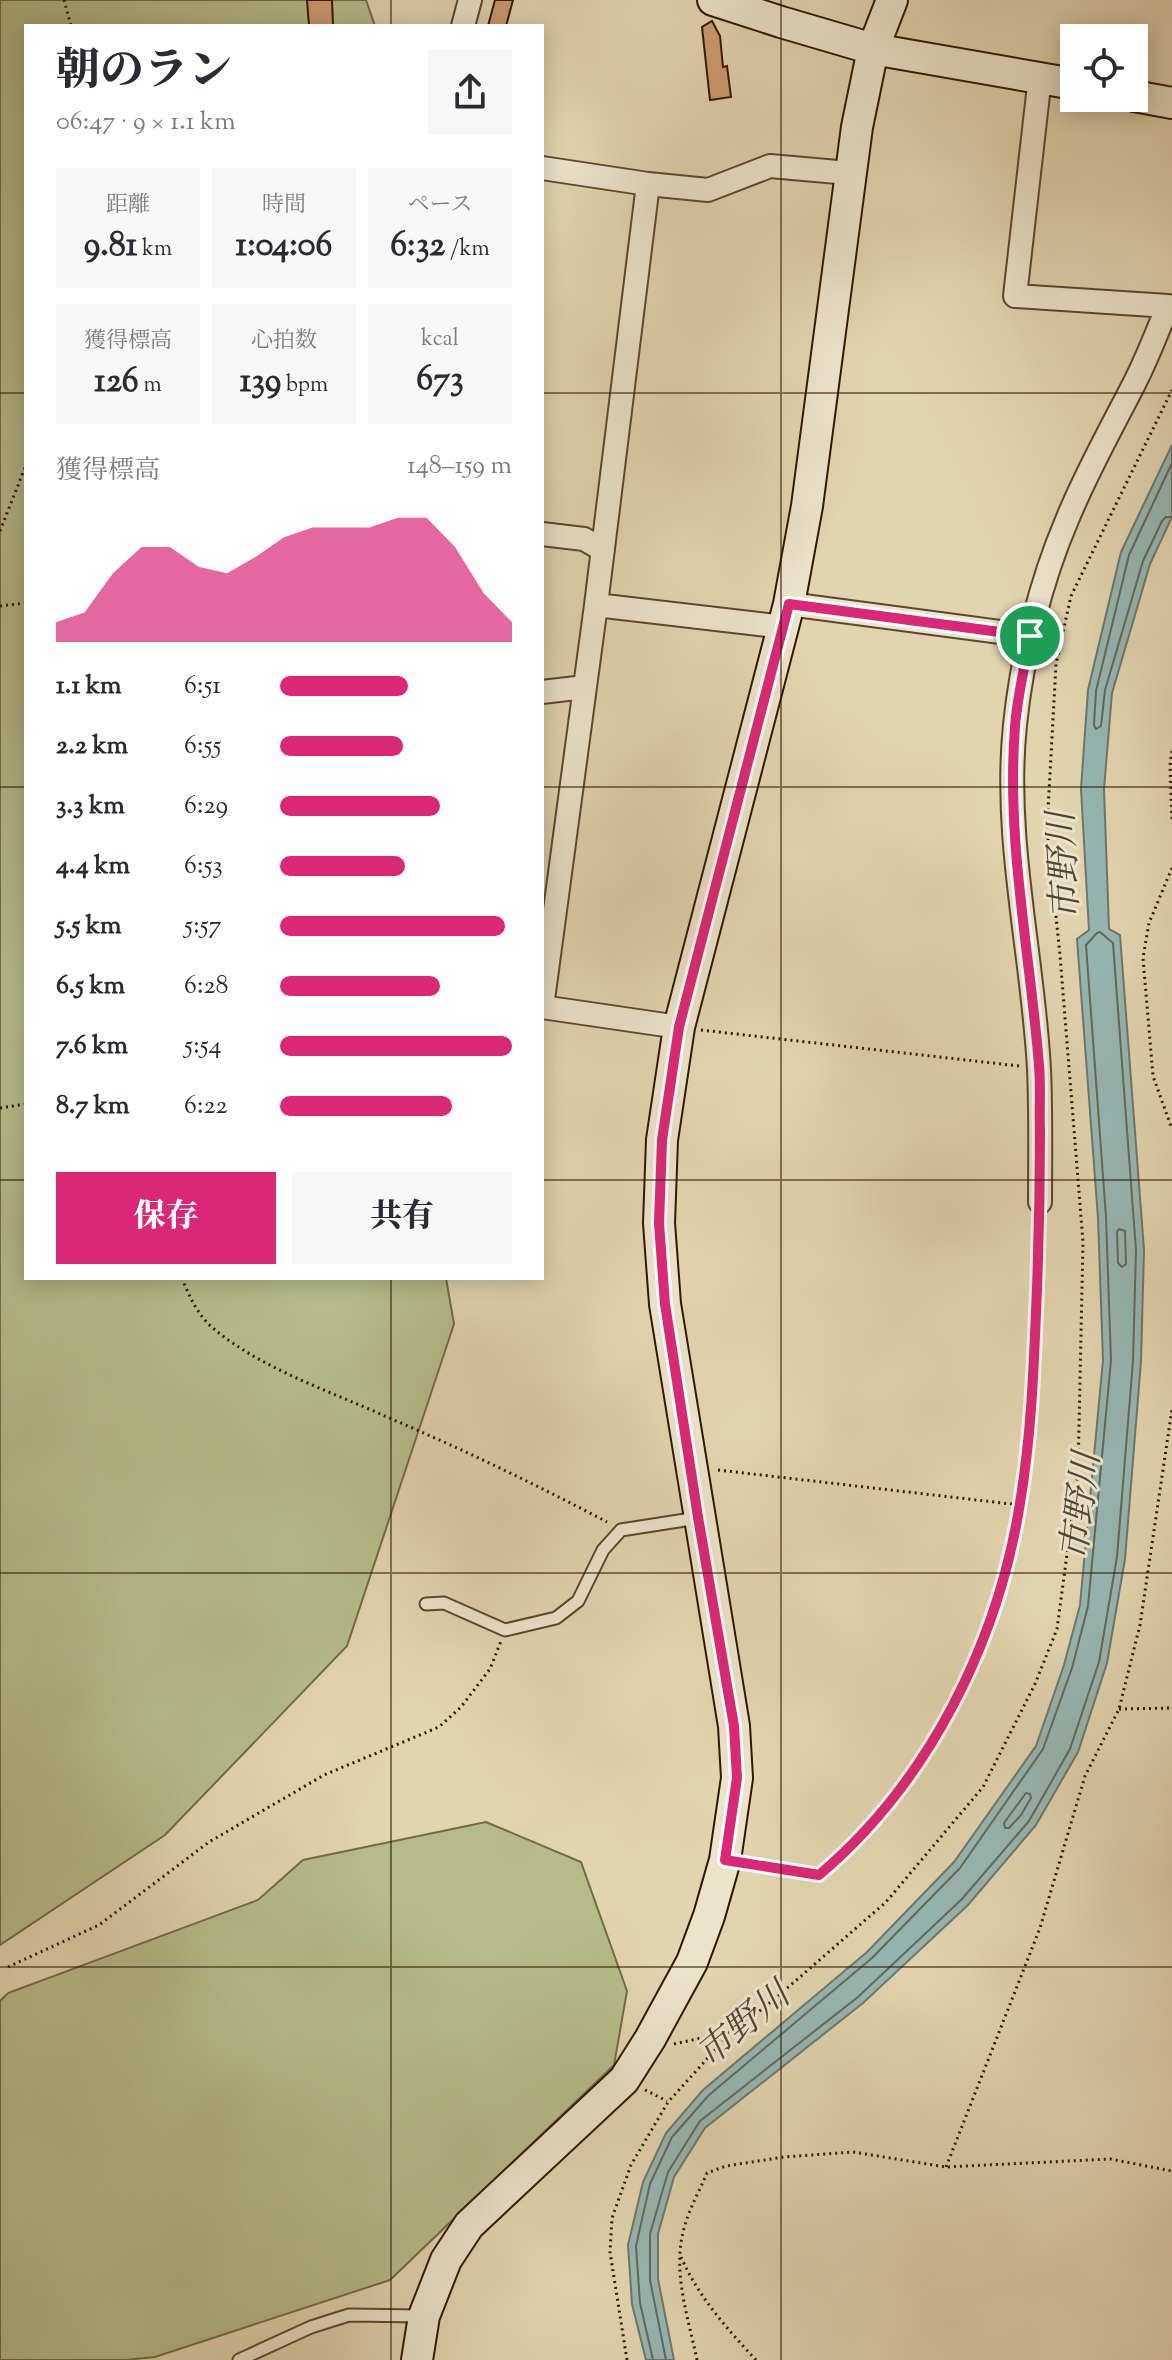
<!DOCTYPE html>
<html lang="ja">
<meta charset="utf-8">
<style>
:root{--surface:#fff;--page:#f7f7f7;--text:#2b2b33;--muted:#7c7c81;--accent:#db2777}
body{margin:0;font-family:"Sorts Mill Goudy","Noto Serif JP",serif;background:var(--page);color:var(--text);height:100vh;display:flex;flex-direction:column;font-size:30px;white-space:nowrap}
*{box-sizing:border-box;margin:0}
p{font-size:26px;color:var(--muted)}
.icon{flex:none;width:44px;height:44px;fill:none;stroke:currentColor;stroke-width:2;stroke-linecap:round;stroke-linejoin:round}
.map{position:relative;flex:1;overflow:hidden}
.drawer{position:absolute;left:24px;top:24px;width:520px;height:1256px;display:flex;flex-direction:column;background:var(--surface);border-radius:0px;box-shadow:0 4px 20px #0003}
.drawer>*{flex:none}
.controls{position:absolute;left:1060px;top:24px;display:grid;gap:16px}
.controls a{display:grid;place-items:center;width:88px;height:88px;border-radius:0px;background:var(--surface);box-shadow:0 4px 20px #0003;font-size:40px}
.pin{position:absolute;display:grid;place-items:center;width:68px;height:68px;color:#fff;margin:-34px;border:4px solid #fff;border-radius:50%;box-shadow:0 2px 8px #0007}
.round{display:grid;place-items:center;flex:none;width:84px;height:84px;border-radius:0px;background:var(--page)}
.overview{display:flex;align-items:center;justify-content:space-between;height:136px;padding:0 32px}
h1{font-size:44px;font-weight:800;line-height:60px}
.metrics{display:grid;grid-template-columns:repeat(3,1fr);gap:12px;height:136px;padding:8px 32px}
.metrics div{display:grid;align-content:center;border-radius:0px;background:var(--page);text-align:center}
.metrics b{font-size:34px;font-weight:800}
.metrics small{font-size:22px;font-weight:400}
.metrics p{font-size:22px}
.chart{height:224px;padding:16px 32px}
.chart p{display:flex;justify-content:space-between}
.chart svg{width:100%;height:144px;margin-top:8px;fill:var(--accent);opacity:.7}
.cta{display:flex;gap:16px;margin-top:auto;padding:16px 32px}
.cta a{flex:1;height:92px;border-radius:0px;background:var(--accent);color:#fff;font-size:32px;font-weight:800;line-height:92px;text-align:center}
.cta a+a{background:var(--page);color:var(--text)}
ul{padding:0 32px;list-style:none;font-size:26px}
li{display:grid;grid-template-columns:128px 96px 1fr;align-items:center;height:60px}
li i{height:20px;border-radius:10px;background:var(--accent)}
.map>svg:first-child{display:block}
.green{fill:#b5bc89;stroke:#736a44;stroke-width:2}
.water{fill:#96b7b3;stroke:#6e776b;stroke-width:2}
.lines{fill:none;stroke-linecap:round;stroke-linejoin:round}
.shore{stroke:#64675a;stroke-width:2}
.building{fill:#ce9b72;stroke:#311700;stroke-width:2}
.lane-casing{stroke:#5d462c;stroke-width:15}
.street-casing{stroke:#5d462c;stroke-width:26}
.secondary-casing{stroke:#311700;stroke-width:34}
.path{stroke:#311700;stroke-width:3;stroke-dasharray:2 4;stroke-linecap:butt}
.lane{stroke:#ece3cb;stroke-width:11}
.street{stroke:#ece3cb;stroke-width:22}
.secondary{stroke:#ece3cb;stroke-width:30}
.route-casing{stroke:#fff;stroke-width:16}
.route{stroke:#db2777;stroke-width:10}
.grid{fill:none;stroke:#311700;stroke-width:2;stroke-opacity:0.55}
.labels{text-anchor:middle;stroke-width:6;stroke-linejoin:round;paint-order:stroke}
.water-label{font-size:36px;font-style:italic;fill:#4f4736;stroke:#ece3cb}
</style>
<div class="map">
<svg width="1172" height="2360" viewBox="0 0 1172 2360">
<rect width="100%" height="100%" fill="#e2d4af"/>
<filter id="stains"><feTurbulence type="fractalNoise" baseFrequency=".0025" numOctaves="4"/><feColorMatrix values="0 0 0 0 .2 0 0 0 0 .09 0 0 0 0 .02 0 0 0 .5 -.17"/></filter>
<radialGradient id="worn" r=".72"><stop offset=".6" stop-color="#630" stop-opacity="0"/><stop offset="1" stop-color="#630" stop-opacity=".3"/></radialGradient>
<path class="green" d="M0,0H366L375,26H26V1278H446L454,1324L347,1646L165,1835L0,1945Z
M486,1822L581,1862L627,1991L614,2065L390,2280L155,2357L125,2360H0V2001L8,1993L258,1900L303,1860Z"/>
<path class="water" d="M1172,445V517L1150,564L1112,693L1104,789L1109,929L1120,935L1144,1250L1141,1361L1125,1559L1107,1663L1078,1752L1036,1825L968,1905L863,2003L705,2128L674,2177L658,2234V2279L674,2360H646L632,2304L628,2245L643,2182L666,2133L703,2090L867,1952L954,1862L1036,1746L1064,1665L1080,1605L1103,1360L1098,1218L1077,939L1089,930L1081,789L1088,690L1121,552Z"/>
<g class="lines">
<path class="shore" d="M1172,463L1129,555L1096,691L1094,725L1096,729L1101,726L1105,690L1143,561L1162,521L1166,517H1172
M1119,1229L1125,1231L1126,1264L1122,1267L1118,1263L1117,1232Z
M1026,1793L1030,1794L1031,1798L1021,1815L1009,1828H1005L1004,1823Z
M653,2360L640,2303L636,2246L650,2184L672,2137L709,2095L872,1958L960,1868L1043,1749L1072,1668L1088,1606L1111,1360L1106,1217L1086,945L1097,933L1100,932L1113,943L1136,1250L1133,1361L1117,1557L1099,1662L1070,1749L1029,1821L962,1899L858,1997L700,2121L668,2172L650,2234V2280L666,2360"/>
</g>
<path class="building" d="M307,0H332L333,25L309,26Z
M495,0H513L506,26H488Z
M712,21L720,36L723,67L727,66L731,97L710,100L702,27Z"/>
<g class="lines">
<defs>
<path id="lane" d="M426,1604L444,1603L505,1630L556,1618L578,1601L603,1550L621,1530L698,1518
M239,2360L311,2327L349,2315L421,2316"/>
<path id="street" d="M463,26L470,0
M542,168L648,184L708,190L770,166L849,173
M648,184L596,605L542,1007L679,1027
M542,534L584,539L603,550
M789,604L1030,636
M596,605L784,627
M542,692L585,687
M1040,1202C1040,1158 1041,1113 1039,1069C1033,955 1003,839 1015,725C1022,657 1040,583 1067,520C1086,473 1111,429 1134,384C1147,359 1157,332 1168,306L1015,296L1040,77"/>
<path id="secondary" d="M713,0L781,22L873,49L1074,84
M1134,96L1172,103
M417,2360L424,2316L446,2260L469,2225L624,2080L650,2039L692,1962L709,1916L725,1860L737,1778L734,1726L665,1304L659,1223L662,1140L679,1027L789,604L807,506L857,127L873,49L892,0"/>
</defs>
<use href="#lane" class="lane-casing"/>
<use href="#street" class="street-casing"/>
<use href="#secondary" class="secondary-casing"/>
<path class="path" d="M64,0L71,26
M0,531L26,465
M0,606L26,603
M1172,751L1170,765L1172,821
M1172,868L1149,923L1143,958L1153,1076L1172,1129
M701,1030L1019,1066
M0,1108L26,1104
M182,1278C189,1296 198,1316 214,1329C262,1369 330,1391 387,1417C462,1449 535,1484 607,1522
M718,1470L1020,1505
M1119,1709L1172,1708
M748,1863L819,1875L852,1847L911,1777L957,1696L981,1644L999,1592L1013,1539L1025,1472L1034,1363L1039,1223
M8,1967L99,1925L209,1842L324,1775L439,1727L461,1707L490,1669L501,1641
M674,2044L733,2031
M645,2090L667,2101
M946,2167L1040,1928L1085,1776L1119,1709L1140,1625L1172,1409
M681,2257C698,2296 727,2329 756,2360
M627,2360L610,2252L612,2218L631,2165L668,2102L726,2038L777,1997L886,1902L983,1787L1035,1684L1057,1629L1078,1472L1083,1242L1060,955L1047,829L1056,664L1071,596L1172,390
M697,2360C688,2316 671,2269 685,2225C690,2207 700,2190 707,2173L726,2166L784,2157L853,2152L946,2167L1110,2159L1172,2171"/>
<use href="#lane" class="lane"/>
<use href="#street" class="street"/>
<use href="#secondary" class="secondary"/>
</g>
<g class="lines">
<defs>
<path id="route" d="M789,604L1030,636C1025,666 1017,697 1015,727C1006,840 1030,953 1039,1065C1041,1087 1039,1109 1040,1131C1040,1183 1039,1235 1037,1288C1034,1359 1032,1432 1020,1503C998,1643 928,1783 819,1875L725,1860L737,1778L734,1726L698,1517L665,1304L659,1223L662,1140L679,1027Z"/>
</defs>
<use href="#route" class="route-casing"/>
<use href="#route" class="route"/>
</g>
<path class="grid" d="M391,0V26M781,0V2360M0,393H26M542,393H1172M0,787H26M542,787H1172M0,1180H26M542,1180H1172M391,1278V2360M0,1573H1172M0,1967H1172"/>
<g class="labels">
<g class="water-label">
<text transform="translate(1062 866) rotate(-93)" y="13">市野川</text>
<text transform="translate(1079 1506) rotate(-83)" y="13">市野川</text>
<text transform="translate(742 2023) rotate(-40)" y="13">市野川</text>
</g>
</g>
<rect width="100%" height="100%" filter="url(#stains)"/>
<rect width="100%" height="100%" fill="url(#worn)"/>
</svg>
<div class="controls">
<a><svg class="icon" aria-label="locate" viewBox="0 0 24 24"><circle cx="12" cy="12" r="6"/><path d="M12 2v4M12 18v4M2 12h4M18 12h4"/></svg></a>
</div>
<div class="pin" style="left:1030px;top:636px;background:#1e9e55"><svg class="icon" aria-label="arrive" viewBox="0 0 24 24"><path d="M6 21V4h12l-3 4 3 4H6"/></svg></div>
<section class="drawer">
<div class="overview"><div><h1>朝のラン</h1><p>06:47 · 9 × 1.1 km</p></div><a class="round"><svg class="icon" aria-label="share" viewBox="0 0 24 24"><path d="M12 15V3M7 8l5-5 5 5M5 13v7h14v-7"/></svg></a></div>
<div class="metrics">
<div><p>距離</p><b>9.81<small> km</small></b></div>
<div><p>時間</p><b>1:04:06</b></div>
<div><p>ペース</p><b>6:32<small> /km</small></b></div>
</div>
<div class="metrics">
<div><p>獲得標高</p><b>126<small> m</small></b></div>
<div><p>心拍数</p><b>139<small> bpm</small></b></div>
<div><p>kcal</p><b>673</b></div>
</div>
<div class="chart"><p><span>獲得標高</span>148–159 m</p>
<svg viewBox="0 0 160 44" preserveAspectRatio="none"><path d="M0 44V38L10 35L20 23L30 15L40 15L50 21L60 23L70 18L80 12L90 9L100 9L110 9L120 6L130 6L140 15L150 29L160 38V44z"/></svg>
</div>
<ul>
<li><b>1.1 km</b>6:51<i style="width:55%"></i></li>
<li><b>2.2 km</b>6:55<i style="width:53%"></i></li>
<li><b>3.3 km</b>6:29<i style="width:69%"></i></li>
<li><b>4.4 km</b>6:53<i style="width:54%"></i></li>
<li><b>5.5 km</b>5:57<i style="width:97%"></i></li>
<li><b>6.5 km</b>6:28<i style="width:69%"></i></li>
<li><b>7.6 km</b>5:54<i style="width:100%"></i></li>
<li><b>8.7 km</b>6:22<i style="width:74%"></i></li>
</ul>
<div class="cta"><a>保存</a><a>共有</a></div>
</section>
</div>
